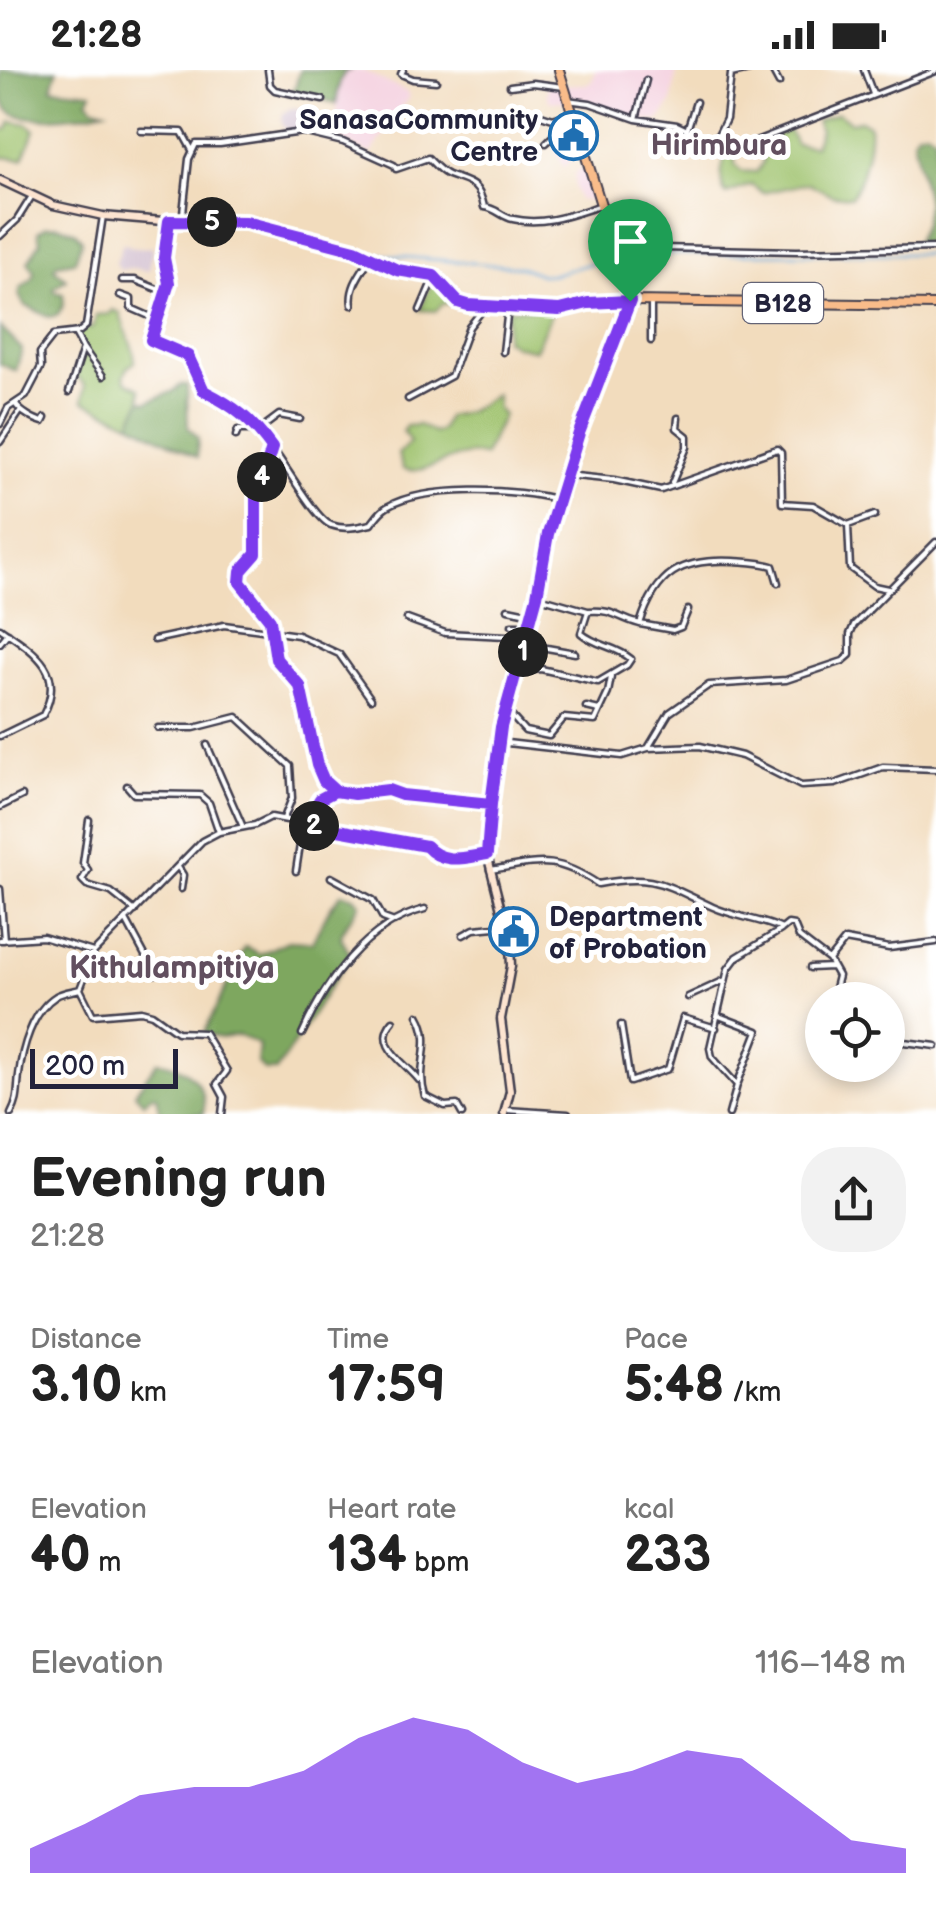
<!DOCTYPE html>
<meta charset="utf-8">
<style>
:root{--surface:#fff;--page:#f2f2f2;--text:#222;--muted:#767676;--accent:#7c3aed}
body{margin:0;font-family:"Balsamiq Sans",sans-serif;background:var(--page);color:var(--text);height:100vh;display:flex;flex-direction:column;font-size:38px;white-space:nowrap}
*{box-sizing:border-box;margin:0}
p{font-size:32px;color:var(--muted)}
.icon{flex:none;width:55px;height:55px;fill:none;stroke:currentColor;stroke-width:2;stroke-linecap:round;stroke-linejoin:round}
.map{position:relative;height:1044px;overflow:hidden}
.sheet{display:flex;flex-direction:column;background:var(--surface);flex:1}
.sheet>*{flex:none}
.fabs{position:absolute;left:805px;top:912px;display:grid;gap:20px}
.fabs a{display:grid;place-items:center;width:100px;height:100px;border-radius:50%;background:var(--surface);box-shadow:0 5px 15px #0003;font-size:50px}
.scale{position:absolute;left:30px;bottom:25px;width:148px;box-sizing:border-box;padding-left:10px;border:5px solid #22223b;border-top:0;font-size:28px;line-height:35px;white-space:nowrap;color:#22223b;-webkit-text-stroke:8px #fff;paint-order:stroke}
.pin{position:absolute;display:grid;place-items:center;width:85px;height:85px;color:#fff;margin:-102px -42px;border-radius:50% 50% 50% 0;rotate:-45deg;box-shadow:0 0 10px #0007}
.pin .icon{rotate:45deg}
.km{position:absolute;width:50px;height:50px;margin:-25px;border-radius:50%;background:#222;color:#fff;font-size:28px;line-height:50px;text-align:center}
.round{display:grid;place-items:center;flex:none;width:105px;height:105px;border-radius:40px;background:var(--page)}
.headline{display:flex;align-items:center;justify-content:space-between;height:170px;padding:0 30px}
h1{font-size:55px;font-weight:800;line-height:75px}
.metrics{display:grid;grid-template-columns:repeat(3,1fr);gap:15px;height:170px;padding:10px 30px}
.metrics div{display:grid;align-content:center}
.metrics b{font-size:50px;font-weight:800}
.metrics small{font-size:28px;font-weight:400}
.metrics p{font-size:28px}
.chart{height:280px;padding:20px 30px}
.chart p{display:flex;justify-content:space-between}
.chart svg{width:100%;height:180px;margin-top:10px;fill:var(--accent);opacity:.7}
.status{display:flex;justify-content:space-between;align-items:center;height:70px;padding:0 50px;background:var(--surface);direction:ltr}
.status svg{height:28px;fill:currentColor}
.map>svg:first-child{display:block}
.built{fill:#f4cfde}
.industrial{fill:#d0bdce}
.green{fill:#9dc16b;stroke:#607253;stroke-width:2.5}
.forest{fill:#7ea75f;stroke:#50644d;stroke-width:2.5}
.lines{fill:none;stroke-linecap:round;stroke-linejoin:round}
.stream{stroke:#5fa3d4;stroke-width:2.5}
.street-casing{stroke:#413e4e;stroke-width:9}
.secondary-casing{stroke:#413e4e;stroke-width:11}
.primary-casing{stroke:#413e4e;stroke-width:12}
.street{stroke:#fff;stroke-width:4}
.secondary{stroke:#fde4d0;stroke-width:6}
.primary{stroke:#f9bc8a;stroke-width:8}
.route-casing{stroke:#fff;stroke-width:20}
.route{stroke:#7c3aed;stroke-width:12}
.labels{text-anchor:middle;stroke-width:10;stroke-linejoin:round;paint-order:stroke}
.shield{fill:#fff;stroke:#646476;stroke-width:2.5}
.shield-label{font-size:25px;font-weight:bold;fill:#22223b}
.poi-label{font-size:28px;font-weight:bold;fill:#22223b;stroke:#fff;text-anchor:end}
.neighbourhood-label{font-size:30px;font-weight:bold;fill:#624f5f;stroke:#fff}
.quarter-label{font-size:32px;font-weight:bold;fill:#624f5f;stroke:#fff}
</style>
<div class="status"><b>21:28</b><svg viewBox="0 0 49 12"><path d="M0 12V9h3v3zM5 12V6h3v6zM10 12V3h3v9zM15 12V0h3v12zM26 1h20v11H26zM47 4h2v5h-2z"/></svg></div>
<div class="map">
<svg width="936" height="1044" viewBox="0 0 936 1044">
<rect width="100%" height="100%" fill="#fff"/>
<filter id="ink" filterUnits="userSpaceOnUse"><feTurbulence type="fractalNoise" baseFrequency=".01" numOctaves="2"/><feDisplacementMap in="SourceGraphic" scale="20" xChannelSelector="R" yChannelSelector="G"/><feConvolveMatrix kernelMatrix="1 2 1 2 8 2 1 2 1" color-interpolation-filters="sRGB"/></filter>
<filter id="wash" filterUnits="userSpaceOnUse"><feTurbulence type="fractalNoise" baseFrequency=".0048" numOctaves="4" result="noise"/><feDisplacementMap in="SourceGraphic" scale="40" xChannelSelector="R" yChannelSelector="G"/><feGaussianBlur stdDeviation="2.25" result="paint"/><feColorMatrix in="noise" values="0 0 0 0 0 0 0 0 0 0 0 0 0 0 0 0 0 1.4 0 .05"/><feComposite in="paint" operator="in"/></filter>
<g filter="url(#wash)">
<rect width="100%" height="100%" fill="#f2dcbd"/>
<path class="built" d="M362,0L407,22L409,27L371,84L343,72L337,48L336,28L340,10L346,1Z
M596,0H677L671,34L658,51L636,49L591,33L550,31L547,26V15L587,14L592,11Z
M564,58L571,74L578,67L582,79L564,97L554,78V63Z
M587,95L597,126L589,131L579,130L575,118V103Z"/>
<path class="industrial" d="M282 50a12 12 0 1 1 24 0a12 12 0 1 1-24 0Z
M123,173L135,178L153,177L149,201L132,198L119,200L116,193Z"/>
<path class="green" d="M838,43L851,52L860,50L869,55C871,73 862,112 851,127L832,125L808,113L763,123L751,115L726,124C717,112 723,93 727,79L731,77L735,81V95L741,101L757,102L763,92L761,71L789,60L796,74L814,76L820,61L816,51Z
M11,51L28,54L35,60L23,89L0,87V60L8,59Z
M434,207L458,232L442,234L436,241L420,240Z
M508,238L553,240L535,280L514,275L505,269Z
M113,240L120,243C123,259 135,276 135,292L128,297L124,306L126,311L140,318L141,330L131,353L83,331L85,315L75,305L83,278L75,263L86,256L90,259L94,256L96,245L109,244Z
M496,325L497,339L503,345L484,386C452,378 430,407 403,399L398,384L410,373L403,361L406,356L419,355L435,363L441,360L447,347L469,341Z"/>
<path class="forest" d="M0,0H57L52,18L92,22L88,30L94,37L105,40C85,45 23,56 7,39C0,28 0,14 0,0Z
M300,0H352L346,1L340,10L336,34L316,27L289,24L296,15Z
M926,60L936,66V173H915L924,153L927,133L913,69L917,62Z
M57,155L74,161L82,170L75,191L57,194L54,198L66,209L54,218L55,222L63,224L64,234L58,245L49,247L24,235L19,225L21,218L33,208L34,200L28,192L40,172L38,162L46,156Z
M0,257L22,279L16,301L0,294Z
M180,315H187L188,357L198,368L197,387L131,353L141,330L148,332L174,321Z
M342,823L354,827L360,833C355,846 344,853 341,867L351,885C324,923 302,963 276,1001H265L257,993L259,975L239,965L221,968L204,963L245,877L260,884L288,871L312,872L330,838Z
M157,992C184,993 210,1016 203,1044H160L157,1026L152,1025L144,1033L135,1023Z"/>
<g class="lines">
<path class="stream" d="M381,185L521,197L541,205L554,204L623,184H936"/>
</g>
</g>
<g filter="url(#ink)">
<g class="lines">
<defs>
<path id="street" d="M268,0L270,15L275,20L323,30
M403,0L401,4L413,9L436,11
M772,0L779,13
M864,0L873,24
M510,16L533,13L564,17
M567,30L590,33L636,49L677,55L714,73L748,74L936,1
M541,45L553,49L571,43
M636,49L646,10
M687,60L696,32
M141,61L182,62L192,80
M546,73L559,60L575,54
M714,73L726,49L731,4L749,0
M169,151L164,188L169,213L151,270L188,286L204,321C234,336 252,350 272,378L256,427V484L241,501L240,512L270,550L275,589L300,616L317,695L324,711L335,721
M182,152L189,89L196,74H220L302,62L343,72L394,95L396,99L428,88C434,94 441,102 448,105C469,113 479,112 484,137C497,138 501,147 513,149C543,156 571,145 599,136
M0,166L17,150L32,126
M616,177L797,181L936,178
M122,210H135L165,222
M120,225L131,229V238L156,249
M352,235C349,218 360,204 369,190
M420,240L434,207
M651,271V232
M83,278L103,306
M503,282L508,238
M69,322L83,278L75,263
M408,329L451,306L469,257L484,238
M16,335C21,342 34,350 43,352L45,348
M0,354L8,338L26,326L41,297L40,283L54,265L79,262L86,256L103,146
M236,366L238,360H259L279,345L300,349
M0,372L20,342
M272,378C285,394 316,450 331,455C344,460 358,457 371,454C376,448 380,441 387,437C424,415 518,418 559,430
M566,405L614,410L661,420L777,379L781,383L782,433L813,435L848,455L850,498L874,516L888,519
M672,413L687,377V366L677,358L678,348
M848,455L875,445
M539,527L588,541
M508,539L532,544
M407,549L445,563L527,567
M640,554L673,560L681,557L688,540
M512,555H527
M0,558C33,581 67,600 43,645L0,666
M154,570L224,555L298,565L339,584L371,629
M526,571L530,575L575,583
M0,573L8,563
M518,602L541,599L598,612L627,595L631,589C616,576 596,576 581,563L588,541C615,539 616,548 640,554C656,503 681,488 734,491C748,492 760,492 773,496L778,513
M586,637L599,640
M506,640L525,661L549,666L564,648L595,651L608,623L611,607
M158,658H194L237,647L290,696L292,728L284,748
M498,672L622,686L648,678L700,676L742,686L801,716L835,714L883,697L936,699
M207,675L243,757
M648,678L669,643L709,615L786,610L843,591L850,585V564L854,555L936,472
M127,716L134,724L200,725L209,733L219,762
M0,737L22,726
M296,749L301,768L296,801
M89,750L83,793L88,800L82,810L87,815L111,822L135,841
M305,753L320,729L335,721L353,724L388,720L402,725L491,734
M178,797L183,805L181,819
M490,800C540,792 554,785 598,814C655,803 664,815 713,837C735,847 760,849 782,859L788,854L794,855L799,867L829,890L845,870L889,878L936,872
M331,807L373,830L383,848L394,852
M0,819L4,870
M126,850L155,904L192,895
M463,865L474,859L506,856
M0,870L43,867L93,882
M829,890L838,906L832,930
M810,898L832,897
M80,919L93,945L141,941L152,944L177,962L204,963L227,1001L217,1014L224,1027L222,1044
M688,927L725,910
M418,945C435,974 415,995 425,1026L445,1036L457,1035L462,1044
M719,946L758,961L737,1015
M393,951C372,975 405,992 419,1010
M621,955L630,1012L668,999L683,948L716,958
M302,964C325,912 366,854 425,839
M888,970L936,976
M506,1040L568,1044
M11,1044C19,1029 17,1022 19,1005C22,979 32,941 56,926C63,922 73,921 80,919L94,882L202,771L219,762L255,755L271,747L426,776C443,795 464,788 487,784
M729,1044L737,1015L712,987L710,978L728,899L737,887L781,860"/>
<path id="secondary" d="M0,110L53,135L103,146L163,151L246,152L355,180L397,200L434,207L458,232L468,235L559,241L588,233L631,231L579,363L549,465L537,526L501,657L487,784L510,875L511,896L501,949L510,1021L504,1044"/>
<path id="primary" d="M559,0L631,231L936,235"/>
</defs>
<use href="#street" class="street-casing"/>
<use href="#secondary" class="secondary-casing"/>
<use href="#primary" class="primary-casing"/>
<use href="#street" class="street"/>
<use href="#secondary" class="secondary"/>
<use href="#primary" class="primary"/>
</g>
</g>
<g class="lines" filter="url(#ink)">
<defs>
<path id="route" d="M630,231L579,363L548,464L537,526L501,657L491,734L402,725L388,720L354,724L335,721L320,729L305,754L426,776C443,795 464,788 487,784L491,734L402,725L388,720L354,724L335,721L324,711L317,695L300,616L276,589L270,550L240,512L241,501L256,484V428L272,378C252,350 234,336 204,321L188,286L151,270L169,213L164,188L169,151L246,152L355,180L397,200L434,206L458,232L468,235L559,240L588,233L630,231"/>
</defs>
<use href="#route" class="route-casing"/>
<use href="#route" class="route"/>
</g>
<defs>
<symbol id="civic-ring" viewBox="-11 -11 22 22"><circle r="9.5" fill="#fff" stroke="#1f6fb2" stroke-width="1.5"/><path d="M-.6-6.5H3V-4.5H.6V-3L4-1V1h2V6H-6V1h2V-1L-.6-3ZM-1.2 2.5V6h2.4V2.5Z" fill="#1f6fb2"/></symbol>
</defs>
<g fill-rule="evenodd">
<use href="#civic-ring" x="546" y="38" width="55" height="55"/>
<use href="#civic-ring" x="486" y="834" width="55" height="55"/>
</g>
<g class="labels">
<rect class="shield" x="743" y="213" width="80" height="40" rx="8"/>
<g class="shield-label">
<text x="783" y="242">B128</text>
</g>
<g class="poi-label">
<text x="538" y="59">SanasaCommunity<tspan x="538" dy="32">Centre</tspan></text>
<text x="549" y="856" text-anchor="start">Department<tspan x="549" dy="32">of Probation</tspan></text>
</g>
<g class="neighbourhood-label">
<text x="719" y="85">Hirimbura</text>
</g>
<g class="quarter-label">
<text x="172" y="908">Kithulampitiya</text>
</g>
</g>
</svg>
<div class="fabs">
<a><svg class="icon" aria-label="locate" viewBox="0 0 24 24"><circle cx="12" cy="12" r="6"/><path d="M12 2v4M12 18v4M2 12h4M18 12h4"/></svg></a>
</div>
<div class="scale">200 m</div>
<div class="pin" style="left:630px;top:231px;background:#1e9e55"><svg class="icon" aria-label="arrive" viewBox="0 0 24 24"><path d="M6 21V4h12l-3 4 3 4H6"/></svg></div>
<b class="km" style="left:523px;top:582px">1</b>
<b class="km" style="left:314px;top:756px">2</b>
<b class="km" style="left:262px;top:407px">4</b>
<b class="km" style="left:212px;top:152px">5</b>
</div>
<section class="sheet">
<div class="headline"><div><h1>Evening run</h1><p>21:28</p></div><a class="round"><svg class="icon" aria-label="share" viewBox="0 0 24 24"><path d="M12 15V3M7 8l5-5 5 5M5 13v7h14v-7"/></svg></a></div>
<div class="metrics">
<div><p>Distance</p><b>3.10<small> km</small></b></div>
<div><p>Time</p><b>17:59</b></div>
<div><p>Pace</p><b>5:48<small> /km</small></b></div>
</div>
<div class="metrics">
<div><p>Elevation</p><b>40<small> m</small></b></div>
<div><p>Heart rate</p><b>134<small> bpm</small></b></div>
<div><p>kcal</p><b>233</b></div>
</div>
<div class="chart"><p><span>Elevation</span>116–148 m</p>
<svg viewBox="0 0 160 44" preserveAspectRatio="none"><path d="M0 44V38L10 32L20 25L30 23L40 23L50 19L60 11L70 6L80 9L90 17L100 22L110 19L120 14L130 16L140 26L150 36L160 38V44z"/></svg>
</div>
</section>
